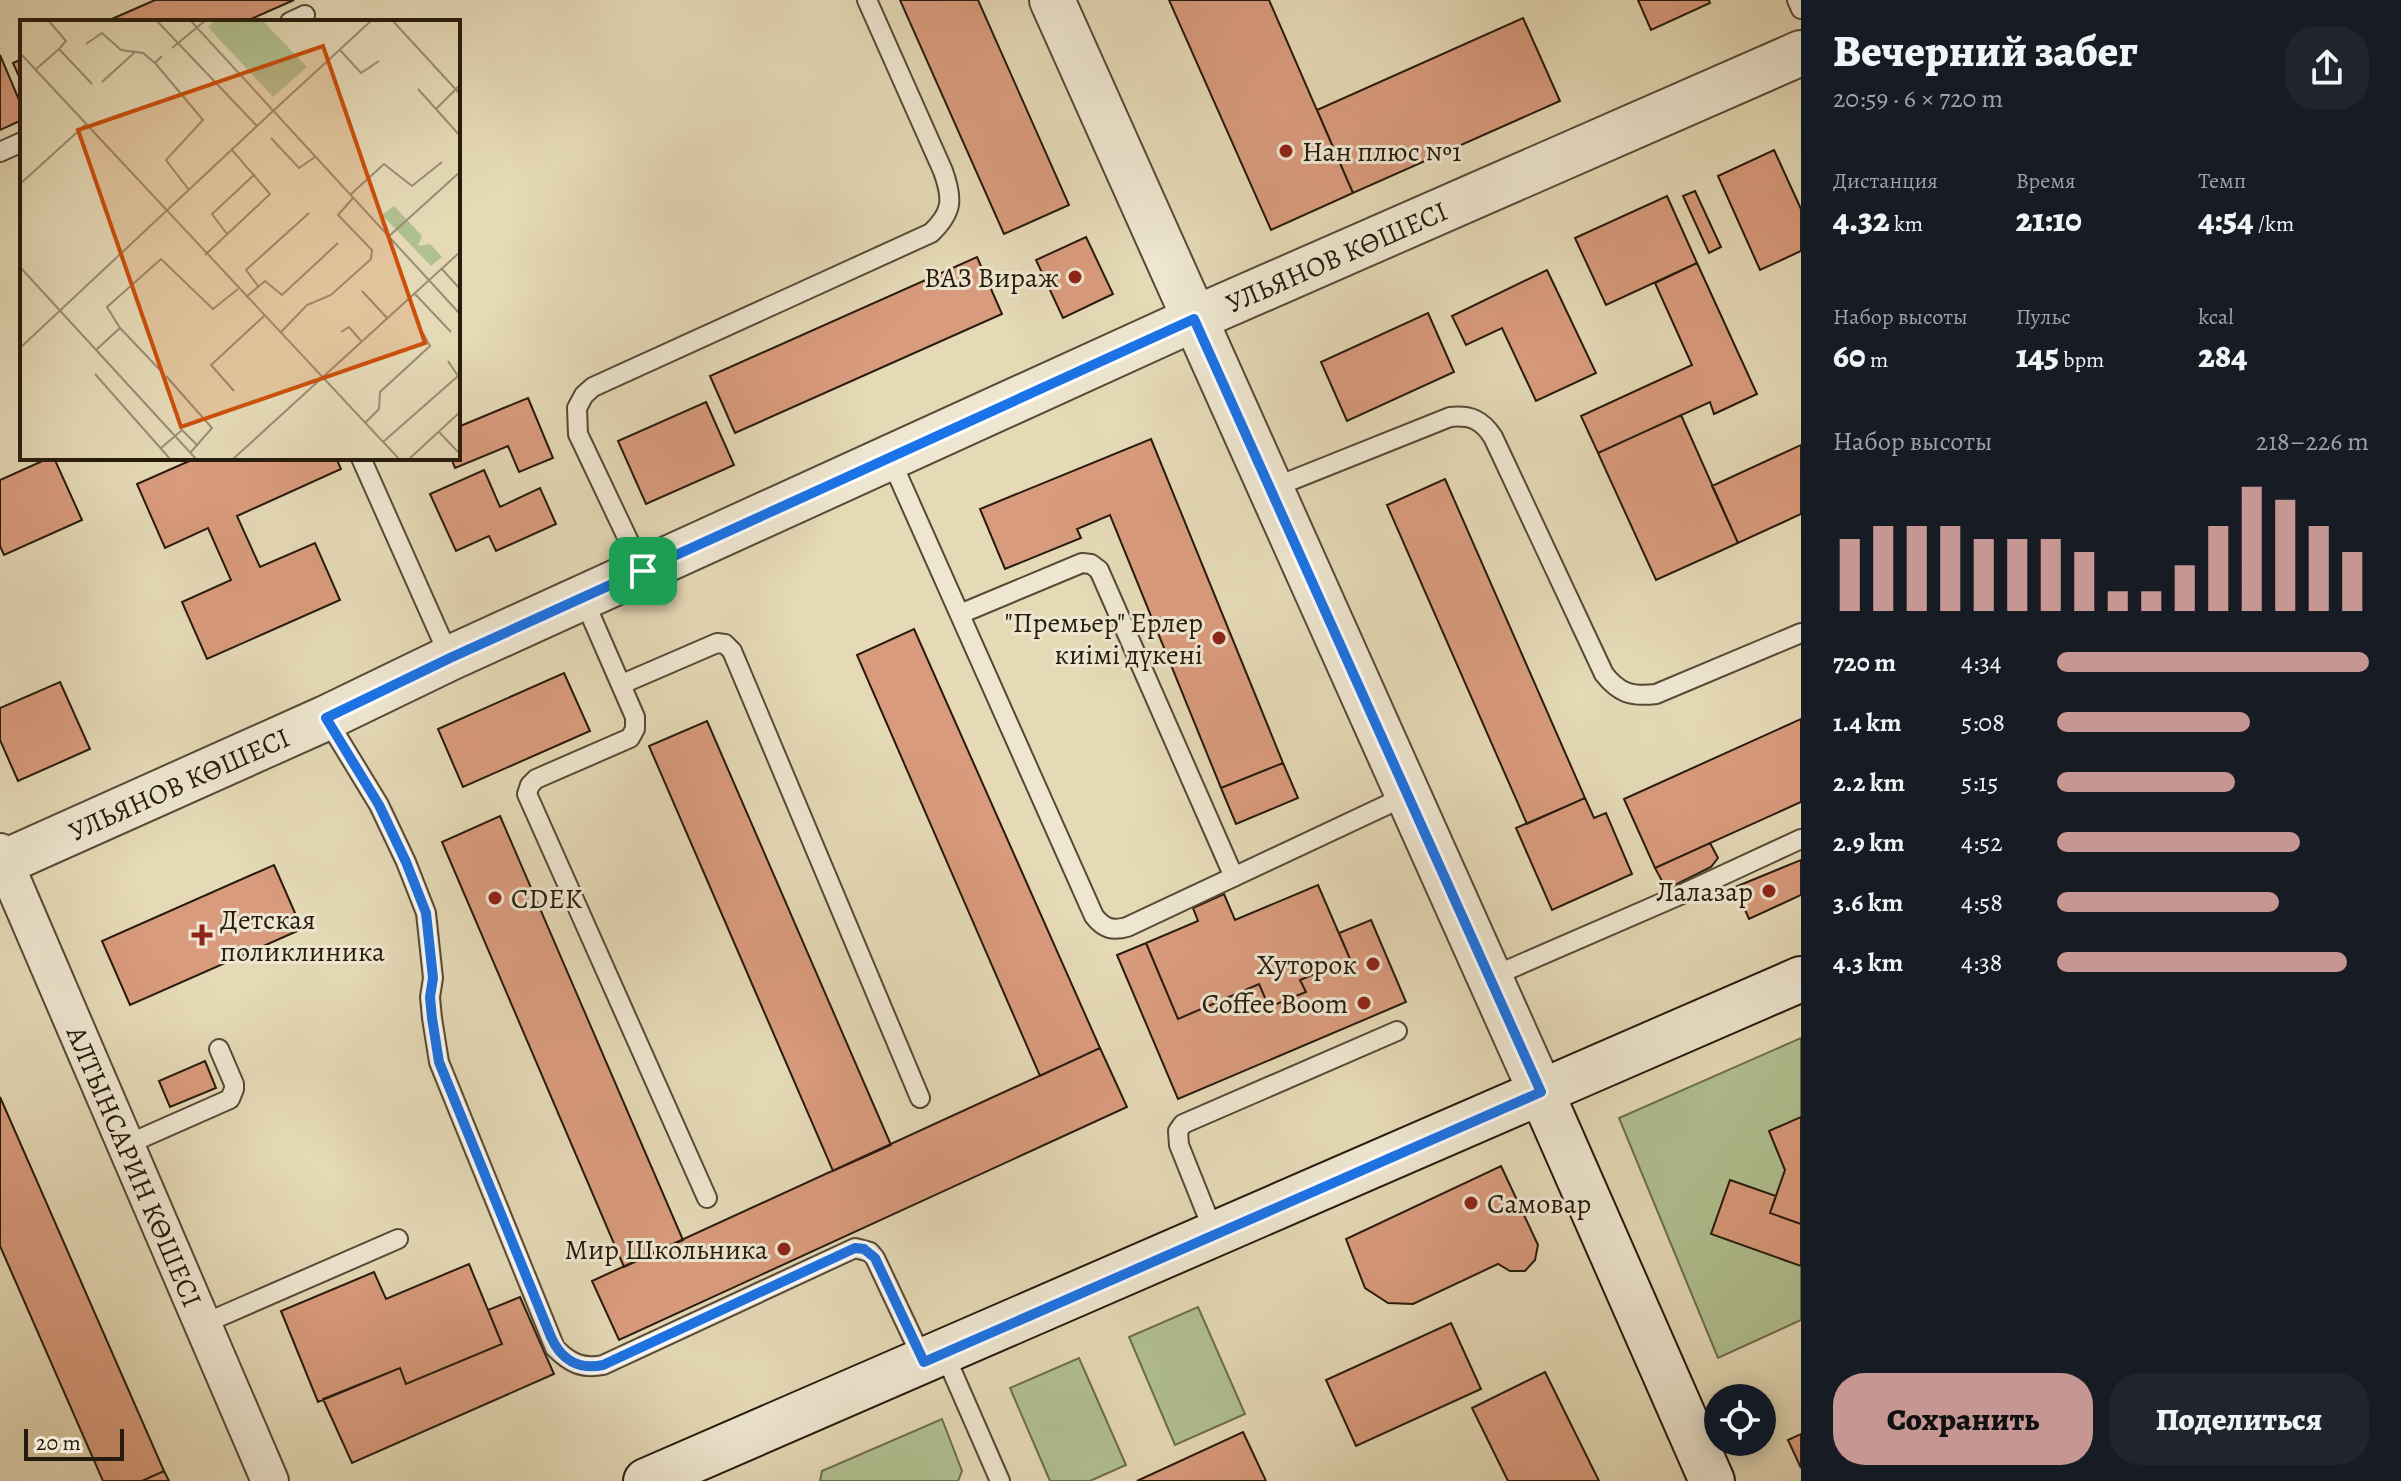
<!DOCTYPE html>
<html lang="ru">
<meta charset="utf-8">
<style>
:root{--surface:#171b24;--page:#20242c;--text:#f1f3f6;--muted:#9ea1a6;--accent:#c59692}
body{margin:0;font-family:Alegreya,serif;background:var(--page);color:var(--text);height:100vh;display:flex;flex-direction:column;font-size:30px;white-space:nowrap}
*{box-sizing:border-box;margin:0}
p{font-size:26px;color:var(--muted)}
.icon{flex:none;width:44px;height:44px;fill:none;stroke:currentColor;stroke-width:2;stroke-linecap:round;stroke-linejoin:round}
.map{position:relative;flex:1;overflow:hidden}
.drawer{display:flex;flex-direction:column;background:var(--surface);width:600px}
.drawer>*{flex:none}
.fabs{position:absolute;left:1704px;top:1384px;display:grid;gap:16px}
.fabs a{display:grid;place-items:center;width:72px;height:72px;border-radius:50%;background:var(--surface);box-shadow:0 4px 20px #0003;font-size:40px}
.scale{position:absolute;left:24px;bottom:20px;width:100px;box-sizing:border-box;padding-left:8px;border:4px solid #261b0c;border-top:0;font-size:22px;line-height:28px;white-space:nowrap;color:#261b0c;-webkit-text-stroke:6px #eee6d0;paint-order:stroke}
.pin{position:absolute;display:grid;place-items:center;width:68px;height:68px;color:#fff;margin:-34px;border-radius:16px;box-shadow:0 4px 12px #0006}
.round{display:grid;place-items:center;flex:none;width:84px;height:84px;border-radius:32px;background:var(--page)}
.head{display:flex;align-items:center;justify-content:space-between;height:136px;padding:0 32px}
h1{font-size:44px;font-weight:800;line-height:60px}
.metrics{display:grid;grid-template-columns:repeat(3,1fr);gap:12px;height:136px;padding:8px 32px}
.metrics div{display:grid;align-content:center}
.metrics b{font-size:34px;font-weight:800}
.metrics small{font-size:22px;font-weight:400}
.metrics p{font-size:22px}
.chart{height:224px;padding:16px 32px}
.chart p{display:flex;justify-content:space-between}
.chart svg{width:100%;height:144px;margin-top:8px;stroke:var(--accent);stroke-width:6}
.primary-button{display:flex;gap:16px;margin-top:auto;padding:16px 32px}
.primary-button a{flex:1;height:92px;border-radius:32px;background:var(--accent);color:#111;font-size:32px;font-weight:800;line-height:92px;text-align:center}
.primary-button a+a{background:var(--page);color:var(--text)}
ul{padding:0 32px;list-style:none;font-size:26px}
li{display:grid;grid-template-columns:128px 96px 1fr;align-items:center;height:60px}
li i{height:20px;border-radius:10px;background:var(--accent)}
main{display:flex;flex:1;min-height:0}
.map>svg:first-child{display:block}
.green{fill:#b1c091;stroke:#6c6e4e;stroke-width:2}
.building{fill:#d99b7d;stroke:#261b0c;stroke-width:2}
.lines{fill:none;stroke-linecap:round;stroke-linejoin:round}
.service-casing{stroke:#564a36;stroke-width:22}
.minor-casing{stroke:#564a36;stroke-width:40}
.tertiary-casing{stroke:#564a36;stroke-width:48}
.secondary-casing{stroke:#261b0c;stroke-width:48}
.service{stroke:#eee6d0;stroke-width:18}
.minor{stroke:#eee6d0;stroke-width:36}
.tertiary{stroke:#eee6d0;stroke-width:44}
.secondary{stroke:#eee6d0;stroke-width:44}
.route-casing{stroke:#fff;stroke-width:16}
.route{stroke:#1a73e8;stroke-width:10}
.poi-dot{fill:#8f2418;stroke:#eee6d0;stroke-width:3}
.labels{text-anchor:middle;stroke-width:6;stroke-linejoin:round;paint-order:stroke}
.poi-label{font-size:28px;fill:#261b0c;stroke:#eee6d0;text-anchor:end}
.street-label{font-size:28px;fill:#261b0c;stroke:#eee6d0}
.inset-road{fill:none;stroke:#998d72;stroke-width:2}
.view{fill:#cb500c;fill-opacity:0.15;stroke:#cb500c;stroke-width:4}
.inset-edge{fill:none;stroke:#261b0c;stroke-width:4}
</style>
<main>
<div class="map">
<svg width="1801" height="1481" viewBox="0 0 1801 1481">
<rect width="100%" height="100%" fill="#e5d9b6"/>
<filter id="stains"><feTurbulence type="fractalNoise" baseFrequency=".0025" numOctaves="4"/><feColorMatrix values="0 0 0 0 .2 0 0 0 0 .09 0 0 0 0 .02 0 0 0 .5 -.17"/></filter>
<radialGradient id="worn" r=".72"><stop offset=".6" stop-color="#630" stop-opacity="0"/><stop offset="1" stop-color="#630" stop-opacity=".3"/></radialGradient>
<path class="green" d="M1801,1038V1320L1718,1358L1619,1118Z
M1198,1307L1245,1414L1175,1445L1129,1337Z
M1079,1358L1126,1465L1090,1481H1050L1010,1388Z
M942,1419L962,1471L958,1481H820L822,1471Z"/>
<path class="building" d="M155,0H294L244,22H105Z
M900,0H978L1069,205L1004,234Z
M1169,0H1269L1353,193L1271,230Z
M1638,0H1709L1710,3L1651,30Z
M1523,18L1560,101L1353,193L1317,110Z
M0,55L22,107V120L0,130Z
M22,59V83L13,63Z
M1774,150L1801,209V251L1760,270L1718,176Z
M1695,191L1721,247L1709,253L1683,196Z
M1667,196L1697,263L1606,305L1575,238Z
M1086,237L1113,294L1063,318L1036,260Z
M977,257L1002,314L735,433L710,376Z
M1697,263L1757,394L1714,414L1710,402L1598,453L1581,416L1692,365L1655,283Z
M1547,270L1596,373L1536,401L1502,328L1466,345L1452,316Z
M1428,313L1454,372L1347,421L1321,362Z
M528,398L553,458L519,472L508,446L455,468L451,458H458V427Z
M706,402L734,465L646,504L618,441Z
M1681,415L1738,543L1656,580L1598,453Z
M1151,439L1283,763L1221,788L1110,515L1077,529L1081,538L1005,569L980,509Z
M1801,445V514L1738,543L1712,486Z
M49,458H54L82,520L4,555L0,546V480Z
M196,458H336L341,469L237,516L260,567L315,543L340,600L207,659L182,602L231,580L208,528L165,548L137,484Z
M484,470L500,507L540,488L556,524L496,551L489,536L456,551L430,494Z
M1445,479L1585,798L1527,824L1387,505Z
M914,629L1100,1048L1040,1076L857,655Z
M564,673L590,731L463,787L438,729Z
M60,682L90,749L18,781L0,740V708Z
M1801,719V802L1655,868L1624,799Z
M707,721L891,1145L833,1171L649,746Z
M1283,763L1298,798L1236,824L1221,788Z
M1585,798L1594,818L1606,813L1632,874L1552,910L1516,828Z
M500,816L683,1240L624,1267L442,842Z
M1710,843L1718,858L1711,867L1675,885L1662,881L1655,868Z
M1801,860V895L1749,919L1735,887Z
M274,865L302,929L130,1005L102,941Z
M1318,885L1350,959L1300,980L1306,992L1269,1007L1259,984L1178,1019L1146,943L1198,921L1193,908L1224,894L1235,920Z
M1371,920L1406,1002L1178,1099L1117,955L1146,943L1178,1019L1259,984L1269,1007L1306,992L1300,980L1350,959L1339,933Z
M1100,1048L1127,1107L619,1340L592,1281Z
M205,1061L216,1088L170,1107L159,1081Z
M0,1097L164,1471L142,1481H103L0,1246Z
M1801,1117V1224L1770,1213L1785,1170L1769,1131Z
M1501,1166L1538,1245L1535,1260L1525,1271H1510L1498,1264L1413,1304L1388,1303L1365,1288L1346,1239Z
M1730,1180L1776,1196L1770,1213L1801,1224V1266L1711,1234Z
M469,1264L502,1344L406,1384L400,1368L318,1402L281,1311L374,1272L386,1299Z
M520,1297L554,1374L352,1463L323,1399L400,1368L406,1384L502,1344L488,1310Z
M1451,1323L1481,1389L1356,1446L1326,1380Z
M1545,1372L1599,1481H1508L1472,1408Z
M1243,1432L1266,1481H1137Z
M1801,1434V1468L1788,1440Z
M164,1471L169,1481H142Z"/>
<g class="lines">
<defs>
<path id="service" d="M1797,0L1801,9
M290,22L305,15
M0,152L22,142
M361,458L450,658
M890,458L1094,916C1104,929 1113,931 1127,927L1408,795
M1270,489L1450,417C1471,415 1482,420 1493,437L1604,674C1619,693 1631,697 1656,694L1801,633
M643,571L578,434L577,408L584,395L593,387L931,233C953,212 953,199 943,171L867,0
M583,598L635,717V729L630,738L536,779L530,785L527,794L707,1198
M960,614L1082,563L1091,564L1099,570L1234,877
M622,684L717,643L725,644L732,651L920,1098
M326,718L379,805L406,862L426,913L433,978L430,997L432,1018L439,1062L555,1348C570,1363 582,1369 603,1365L855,1248L870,1252L875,1258L924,1362
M1489,978L1680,895L1801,839
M126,1145L230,1099L234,1089V1084L219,1049
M1215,1235L1179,1145L1178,1131L1183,1124L1397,1031
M203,1324L398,1239
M944,1353L1000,1481"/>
<g id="minor">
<path id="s1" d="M0,852L270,1481"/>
</g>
<g id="tertiary">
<path d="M1052,0L1541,1092"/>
<path id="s2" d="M0,864L326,718L450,658L1194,319L1801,53"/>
</g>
<path id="secondary" d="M1541,1092L1712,1481
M646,1481L1801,979"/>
</defs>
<use href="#service" class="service-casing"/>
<use href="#minor" class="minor-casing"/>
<use href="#tertiary" class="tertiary-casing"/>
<use href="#secondary" class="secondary-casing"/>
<use href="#service" class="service"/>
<use href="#minor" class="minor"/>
<use href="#tertiary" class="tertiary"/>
<use href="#secondary" class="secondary"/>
</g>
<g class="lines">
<defs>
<path id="route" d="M1194,319L1541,1092L924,1362L875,1258L864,1249L855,1248L603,1365C579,1370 561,1360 551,1337L439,1062L432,1018L430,997L433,978L426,913L406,862L379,805L326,718L450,658Z"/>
</defs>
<use href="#route" class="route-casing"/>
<use href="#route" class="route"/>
</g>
<g class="poi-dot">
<circle cx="1286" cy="151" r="8"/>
<circle cx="1075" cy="277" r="8"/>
<circle cx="1219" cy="638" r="8"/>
<circle cx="1769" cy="891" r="8"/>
<circle cx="495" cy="898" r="8"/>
<path d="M198 923h8v8h8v8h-8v8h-8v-8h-8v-8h8z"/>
<circle cx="1373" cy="964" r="8"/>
<circle cx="1364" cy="1003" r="8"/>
<circle cx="1471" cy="1203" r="8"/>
<circle cx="784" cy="1249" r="8"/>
</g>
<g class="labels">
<g class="poi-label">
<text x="1302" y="161" text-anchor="start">Нан плюс №1</text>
<text x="1059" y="287">ВАЗ Вираж</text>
<text x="1203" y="632">"Премьер" Ерлер<tspan x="1203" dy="32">киімі дүкені</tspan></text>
<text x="1753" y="901">Лалазар</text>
<text x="511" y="908" text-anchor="start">CDEK</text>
<text x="220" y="929" text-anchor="start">Детская<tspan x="220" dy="32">поликлиника</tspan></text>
<text x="1357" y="974">Хуторок</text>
<text x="1348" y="1013">Coffee Boom</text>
<text x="1487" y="1213" text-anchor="start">Самовар</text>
<text x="768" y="1259">Мир Школьника</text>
</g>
<g class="street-label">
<text dy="10" stroke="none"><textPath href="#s2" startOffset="1468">УЛЬЯНОВ КӨШЕСІ</textPath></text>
<text dy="10" stroke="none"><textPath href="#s2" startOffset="196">УЛЬЯНОВ КӨШЕСІ</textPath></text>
<text dy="10" stroke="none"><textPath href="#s1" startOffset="342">АЛТЫНСАРИН КӨШЕСІ</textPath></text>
</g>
</g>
<g transform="translate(20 20)">
<rect width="440" height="440" fill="#e5d9b6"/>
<path d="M196,0H242L287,47L253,77L188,7ZM374,186L402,216L398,226L410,224L422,237L411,246L362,195Z" fill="#b1c091"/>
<path class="inset-road" d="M28,0L46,21L39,29L72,64M136,0L237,106M170,0L440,294M372,0L440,74M66,24L82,13L101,30L123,33L135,43M152,28L186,0M320,30L341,53L359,41M0,33L380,440M142,36L135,43L183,100L146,140L169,170M15,50L39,29M82,62L114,33M440,65L416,89L440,116M398,69L416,89M253,91L352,0M251,118L279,148L295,137M0,164L65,105M330,175L364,144L392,166L422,142M207,214L192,194L235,154M368,217L440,152M185,235L250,174L212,130M0,247L177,440M422,249L440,269M238,266L226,250L289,193M342,271L368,299M395,274L431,312M226,277L245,261L262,275L318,223M100,308L87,287L141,239L193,289L218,269M321,312L329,307L342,322M260,313L287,285L311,275L351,239L352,230L318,195L333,178M0,328L253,91M76,330L100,308L140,350M75,354L151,440M146,356L192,408L170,433M214,371L191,345L244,296M345,403L359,389L360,372L410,326L403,313M419,412L440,434M363,422L438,356L428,341M141,428L162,410L178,426M212,440L440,232M388,440L440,392"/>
<path class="view" d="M303,26L405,323L161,407L58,110Z"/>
<rect width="440" height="440" class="inset-edge"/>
</g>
<rect width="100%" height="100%" filter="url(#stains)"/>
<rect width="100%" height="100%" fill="url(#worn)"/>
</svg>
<div class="fabs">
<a><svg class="icon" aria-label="locate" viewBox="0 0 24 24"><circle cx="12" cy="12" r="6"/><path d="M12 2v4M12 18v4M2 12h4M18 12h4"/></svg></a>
</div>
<div class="scale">20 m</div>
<div class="pin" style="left:643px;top:571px;background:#1e9e55"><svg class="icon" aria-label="arrive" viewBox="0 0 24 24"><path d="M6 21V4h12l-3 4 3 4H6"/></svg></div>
</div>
<section class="drawer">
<div class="head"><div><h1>Вечерний забег</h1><p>20:59 · 6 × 720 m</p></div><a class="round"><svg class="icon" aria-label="share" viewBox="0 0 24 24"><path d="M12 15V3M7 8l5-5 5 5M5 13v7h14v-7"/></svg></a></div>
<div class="metrics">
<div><p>Дистанция</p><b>4.32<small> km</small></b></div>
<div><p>Время</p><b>21:10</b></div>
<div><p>Темп</p><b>4:54<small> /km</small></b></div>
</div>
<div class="metrics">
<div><p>Набор высоты</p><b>60<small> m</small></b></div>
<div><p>Пульс</p><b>145<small> bpm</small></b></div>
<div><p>kcal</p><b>284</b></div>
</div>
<div class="chart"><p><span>Набор высоты</span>218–226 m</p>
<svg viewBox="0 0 160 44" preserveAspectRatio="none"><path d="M5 44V22M15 44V18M25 44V18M35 44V18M45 44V22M55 44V22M65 44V22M75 44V26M85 44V38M95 44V38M105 44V30M115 44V18M125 44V6M135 44V10M145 44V18M155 44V26"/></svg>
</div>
<ul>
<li><b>720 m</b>4:34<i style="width:100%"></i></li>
<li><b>1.4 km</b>5:08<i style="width:62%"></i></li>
<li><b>2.2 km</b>5:15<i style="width:57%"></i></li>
<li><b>2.9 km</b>4:52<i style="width:78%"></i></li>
<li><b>3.6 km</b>4:58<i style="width:71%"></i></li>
<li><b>4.3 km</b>4:38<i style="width:93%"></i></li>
</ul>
<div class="primary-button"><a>Сохранить</a><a>Поделиться</a></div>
</section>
</main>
